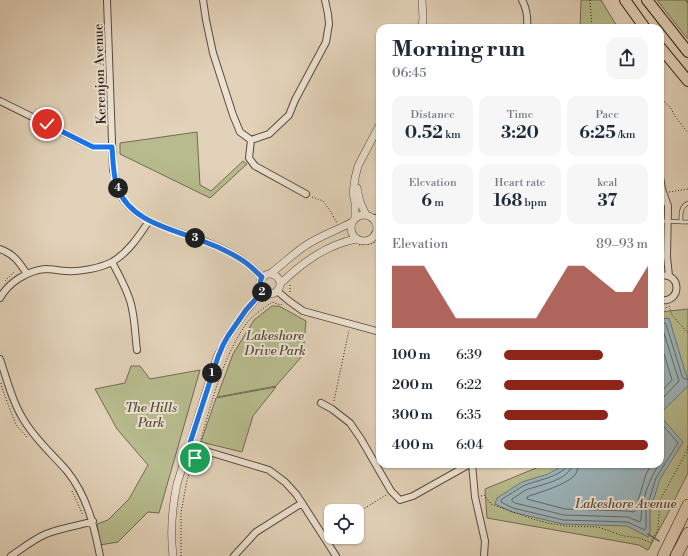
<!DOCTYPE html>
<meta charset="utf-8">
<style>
:root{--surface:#fff;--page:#f6f6f7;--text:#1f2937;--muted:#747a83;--accent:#8f2418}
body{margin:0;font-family:"Libre Bodoni",serif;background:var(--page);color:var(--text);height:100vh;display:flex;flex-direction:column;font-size:15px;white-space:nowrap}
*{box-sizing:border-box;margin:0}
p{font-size:13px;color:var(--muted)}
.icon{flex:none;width:22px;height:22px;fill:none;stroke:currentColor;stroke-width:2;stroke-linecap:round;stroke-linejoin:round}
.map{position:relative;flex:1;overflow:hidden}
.side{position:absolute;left:376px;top:24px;width:288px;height:444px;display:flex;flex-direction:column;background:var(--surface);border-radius:12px;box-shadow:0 1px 3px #0004}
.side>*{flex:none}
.controls{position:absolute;left:324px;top:504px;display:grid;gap:8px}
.controls a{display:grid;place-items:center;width:40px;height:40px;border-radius:8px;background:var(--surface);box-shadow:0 1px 3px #0004;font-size:20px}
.pin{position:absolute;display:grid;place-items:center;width:34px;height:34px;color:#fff;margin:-17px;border:2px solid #fff;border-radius:50%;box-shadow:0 1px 4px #0007}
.km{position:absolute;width:20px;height:20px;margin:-10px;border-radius:50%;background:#222;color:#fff;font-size:11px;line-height:20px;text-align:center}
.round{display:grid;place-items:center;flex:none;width:42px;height:42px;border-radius:12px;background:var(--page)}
.headline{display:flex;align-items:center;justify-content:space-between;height:68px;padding:0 16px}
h1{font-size:22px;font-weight:800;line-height:30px}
.figures{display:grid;grid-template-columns:repeat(3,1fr);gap:6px;height:68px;padding:4px 16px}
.figures div{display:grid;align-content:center;border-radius:10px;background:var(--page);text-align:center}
.figures b{font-size:17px;font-weight:800}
.figures small{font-size:11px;font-weight:400}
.figures p{font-size:11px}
.chart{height:112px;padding:8px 16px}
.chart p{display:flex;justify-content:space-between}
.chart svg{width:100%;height:72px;margin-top:4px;fill:var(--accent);opacity:.7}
ul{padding:0 16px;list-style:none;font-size:13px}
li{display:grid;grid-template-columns:64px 48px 1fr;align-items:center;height:30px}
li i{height:10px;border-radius:5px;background:var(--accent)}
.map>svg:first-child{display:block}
.green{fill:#b7bb8d;stroke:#726c50}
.water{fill:#9bb4bb;stroke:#6f7778}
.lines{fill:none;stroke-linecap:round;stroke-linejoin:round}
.shore{stroke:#646867;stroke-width:1}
.stream{stroke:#6f7778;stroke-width:2}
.service-casing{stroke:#5b4a3c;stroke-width:4.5}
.minor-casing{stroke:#5b4a3c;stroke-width:8}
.tertiary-casing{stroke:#5b4a3c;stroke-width:8}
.trunk-casing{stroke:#2e1c13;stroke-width:12}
.motorway-casing{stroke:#2e1c13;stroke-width:12}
.path{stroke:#2e1c13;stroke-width:1;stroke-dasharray:1 2;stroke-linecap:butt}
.service{stroke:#ece2d2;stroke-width:3}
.minor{stroke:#ece2d2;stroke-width:6}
.tertiary{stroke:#ece2d2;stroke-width:7}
.trunk{stroke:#e2d2b9;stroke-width:10}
.motorway{stroke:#e2d2b9;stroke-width:11}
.route-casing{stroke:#fff;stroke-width:8}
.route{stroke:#1a73e8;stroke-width:5}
.labels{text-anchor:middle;stroke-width:4;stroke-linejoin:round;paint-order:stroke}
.street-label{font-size:13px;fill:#2e1c13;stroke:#ece2d2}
.park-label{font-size:13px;font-style:italic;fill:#574c38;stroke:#ece2d2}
</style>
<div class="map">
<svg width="688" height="556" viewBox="0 0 688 556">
<rect width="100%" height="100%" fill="#e2d2b9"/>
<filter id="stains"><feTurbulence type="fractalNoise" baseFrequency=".005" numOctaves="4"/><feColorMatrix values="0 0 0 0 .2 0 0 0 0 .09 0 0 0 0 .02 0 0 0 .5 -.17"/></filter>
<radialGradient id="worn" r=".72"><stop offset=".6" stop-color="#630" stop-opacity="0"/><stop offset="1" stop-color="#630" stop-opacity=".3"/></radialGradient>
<path class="green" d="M581,0H601L618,28H580Z
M657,0H688V39L686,37Z
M197,132L200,185L211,191L243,161L247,164L210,198L120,154V143Z
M272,306H279L306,321L303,355L276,386L217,397L233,354L254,320Z
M688,309V473L666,517L648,550L639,545L487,518L485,489L546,464H660V312Z
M131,366H140L150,379L200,370L159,513L148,512L118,542L100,545L97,524L108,520L129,499L148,465L117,429L95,389L125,383Z
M276,387L253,416L242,452L201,442L216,398Z"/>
<path class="water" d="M669,318L688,381V386L660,414V319Z
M660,416L683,442L660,479L650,511V533L648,537L627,526L563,524L512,512L495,504L497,498L522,482L548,474L566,464H660Z"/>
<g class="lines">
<path class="shore" d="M660,323H665L666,324L682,376L684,379H688
M660,328L663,330L679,381L660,401
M660,341L672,380L660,393
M567,464C566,476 533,481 523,486C516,490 509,495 502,499L501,502L513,508L563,520L627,522L645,530L646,528V510L656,478L678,443L660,422
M572,464C571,480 539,485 526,490C522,492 517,496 512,499V501L515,503L564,515L628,517L640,522L641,520C641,501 649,480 659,464
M578,464C578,469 577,473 574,476C565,485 541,492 529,496L527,497V499L565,509L627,511L634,512L635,511L646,474L652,464"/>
<path class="stream" d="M686,0L688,3
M648,534L659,541"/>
<defs>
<path id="service" d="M660,221L688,222
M681,222C681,214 680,207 688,203"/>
<path id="minor" d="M107,0L113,170C116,180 118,190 123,199C141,225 179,231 206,242C221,248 239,256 251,267C255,270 258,274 262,277
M203,0L206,20L213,53L233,115L240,132L251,140L249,158L255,166L306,194
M522,0C527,9 528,18 527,28
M0,101L93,147H112
M251,140L269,134L289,115L295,100L326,42L329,24L328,14L325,0
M660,177L662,189L668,206L667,257L669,276
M372,218H380
M375,234L380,231
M0,249C14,254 19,262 27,274
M112,262C119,275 127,289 131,304C135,319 135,335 137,350
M660,276C682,271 682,304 660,300
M277,291L289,301L303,311L380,332
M0,298C9,282 27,271 45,269C53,269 60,271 67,271C80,272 100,268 112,262C128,253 139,236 149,221
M0,359C7,380 13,404 25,422C36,440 53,455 67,471C87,496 94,525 100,556
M321,403L332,409L350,423L361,439L391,491L400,500L413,496L470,464
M189,446L269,470L285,482L296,494L302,503L336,556
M472,464L475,497L485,541L484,556
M11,556C23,548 34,539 46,534C61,528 78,526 93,521
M234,556L256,532L302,503"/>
<path id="tertiary" d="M422,0L423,18L422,28
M357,188L360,202L366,215
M351 228a13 13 0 1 1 26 0a13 13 0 1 1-26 0Z
M355,218V203L353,193L355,178L358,166L380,124
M271,273C283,264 295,252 308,244C322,235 338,230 352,222
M260 284a10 10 0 1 1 20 0a10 10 0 1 1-20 0Z
M280,284C302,263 326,245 356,239
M173,556C170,531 172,508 177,484L217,357L228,336L246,311L263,291"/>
<path id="trunk" d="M625,0L645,28
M647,0L688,52
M660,47L688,81"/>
<path id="motorway" d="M663,556L688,505
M676,556L688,533"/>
</defs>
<use href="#service" class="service-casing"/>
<use href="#minor" class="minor-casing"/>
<use href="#tertiary" class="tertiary-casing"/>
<use href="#trunk" class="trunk-casing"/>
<use href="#motorway" class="motorway-casing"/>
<path class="path" d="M590,0L592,28
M660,98L670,107L675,116L688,133
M669,192L688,189
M312,197L323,201L331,212L337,223
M359,245L371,244L377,241
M5,281L14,272
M290,285V294
M669,306L672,315L688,333
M660,307L669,308
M1,383L2,388L16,425L28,438
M334,401L349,330
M200,442C212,402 222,359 246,324C253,315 264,308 272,302L281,305L282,304
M72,491L83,515
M481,496L484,495L491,504L533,519L548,523L566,526L598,527L624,536L640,538L651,543L658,529L660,500L687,451L688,445
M357,513L386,495
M181,556V513L187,480L196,454"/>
<use href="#service" class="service"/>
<use href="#minor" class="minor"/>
<use href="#tertiary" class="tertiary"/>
<use href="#trunk" class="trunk"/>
<use href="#motorway" class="motorway"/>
</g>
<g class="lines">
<defs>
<path id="route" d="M47,124L93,147H112C113,160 113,174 117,187C131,223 173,229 205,242C219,247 240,257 251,267C255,270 258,274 262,277C259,282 260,286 263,291L246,310L228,336L223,345L218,357L189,446L198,448L195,458"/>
</defs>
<use href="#route" class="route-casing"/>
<use href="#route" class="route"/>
</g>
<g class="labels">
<g class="street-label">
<text transform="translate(99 74) rotate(-92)" y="5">Kerenjon Avenue</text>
</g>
<g class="park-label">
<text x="275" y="340">Lakeshore<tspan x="275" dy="15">Drive Park</tspan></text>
<text x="151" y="412">The Hills<tspan x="151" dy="15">Park</tspan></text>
<text x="626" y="508">Lakeshore Avenue</text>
</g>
</g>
<rect width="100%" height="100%" filter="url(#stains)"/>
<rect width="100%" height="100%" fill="url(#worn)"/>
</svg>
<div class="controls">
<a><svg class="icon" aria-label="locate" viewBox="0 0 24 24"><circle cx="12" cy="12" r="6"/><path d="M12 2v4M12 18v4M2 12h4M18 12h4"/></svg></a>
</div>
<div class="pin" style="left:195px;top:458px;background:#1e9e55"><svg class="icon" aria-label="arrive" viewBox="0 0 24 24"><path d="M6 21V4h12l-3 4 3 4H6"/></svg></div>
<div class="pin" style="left:47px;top:124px;background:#d93025"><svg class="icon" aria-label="check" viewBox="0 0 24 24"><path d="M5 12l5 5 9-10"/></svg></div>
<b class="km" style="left:212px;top:373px">1</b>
<b class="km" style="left:262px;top:292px">2</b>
<b class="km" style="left:195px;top:238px">3</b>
<b class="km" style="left:118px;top:188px">4</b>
<section class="side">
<div class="headline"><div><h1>Morning run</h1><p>06:45</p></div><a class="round"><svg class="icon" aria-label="share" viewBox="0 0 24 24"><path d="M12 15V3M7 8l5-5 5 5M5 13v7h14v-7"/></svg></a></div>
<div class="figures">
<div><p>Distance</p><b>0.52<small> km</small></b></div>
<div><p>Time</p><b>3:20</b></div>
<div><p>Pace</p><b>6:25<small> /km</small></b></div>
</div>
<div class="figures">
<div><p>Elevation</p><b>6<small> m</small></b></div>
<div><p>Heart rate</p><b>168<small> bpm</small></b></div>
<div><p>kcal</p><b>37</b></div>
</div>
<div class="chart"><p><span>Elevation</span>89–93 m</p>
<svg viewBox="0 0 160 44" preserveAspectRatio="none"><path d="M0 44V6L10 6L20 6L30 22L40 38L50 38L60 38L70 38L80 38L90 38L100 22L110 6L120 6L130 14L140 22L150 22L160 6V44z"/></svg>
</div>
<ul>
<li><b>100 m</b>6:39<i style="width:69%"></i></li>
<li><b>200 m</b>6:22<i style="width:83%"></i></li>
<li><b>300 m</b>6:35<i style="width:72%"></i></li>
<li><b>400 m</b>6:04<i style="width:100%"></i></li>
</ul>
</section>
</div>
